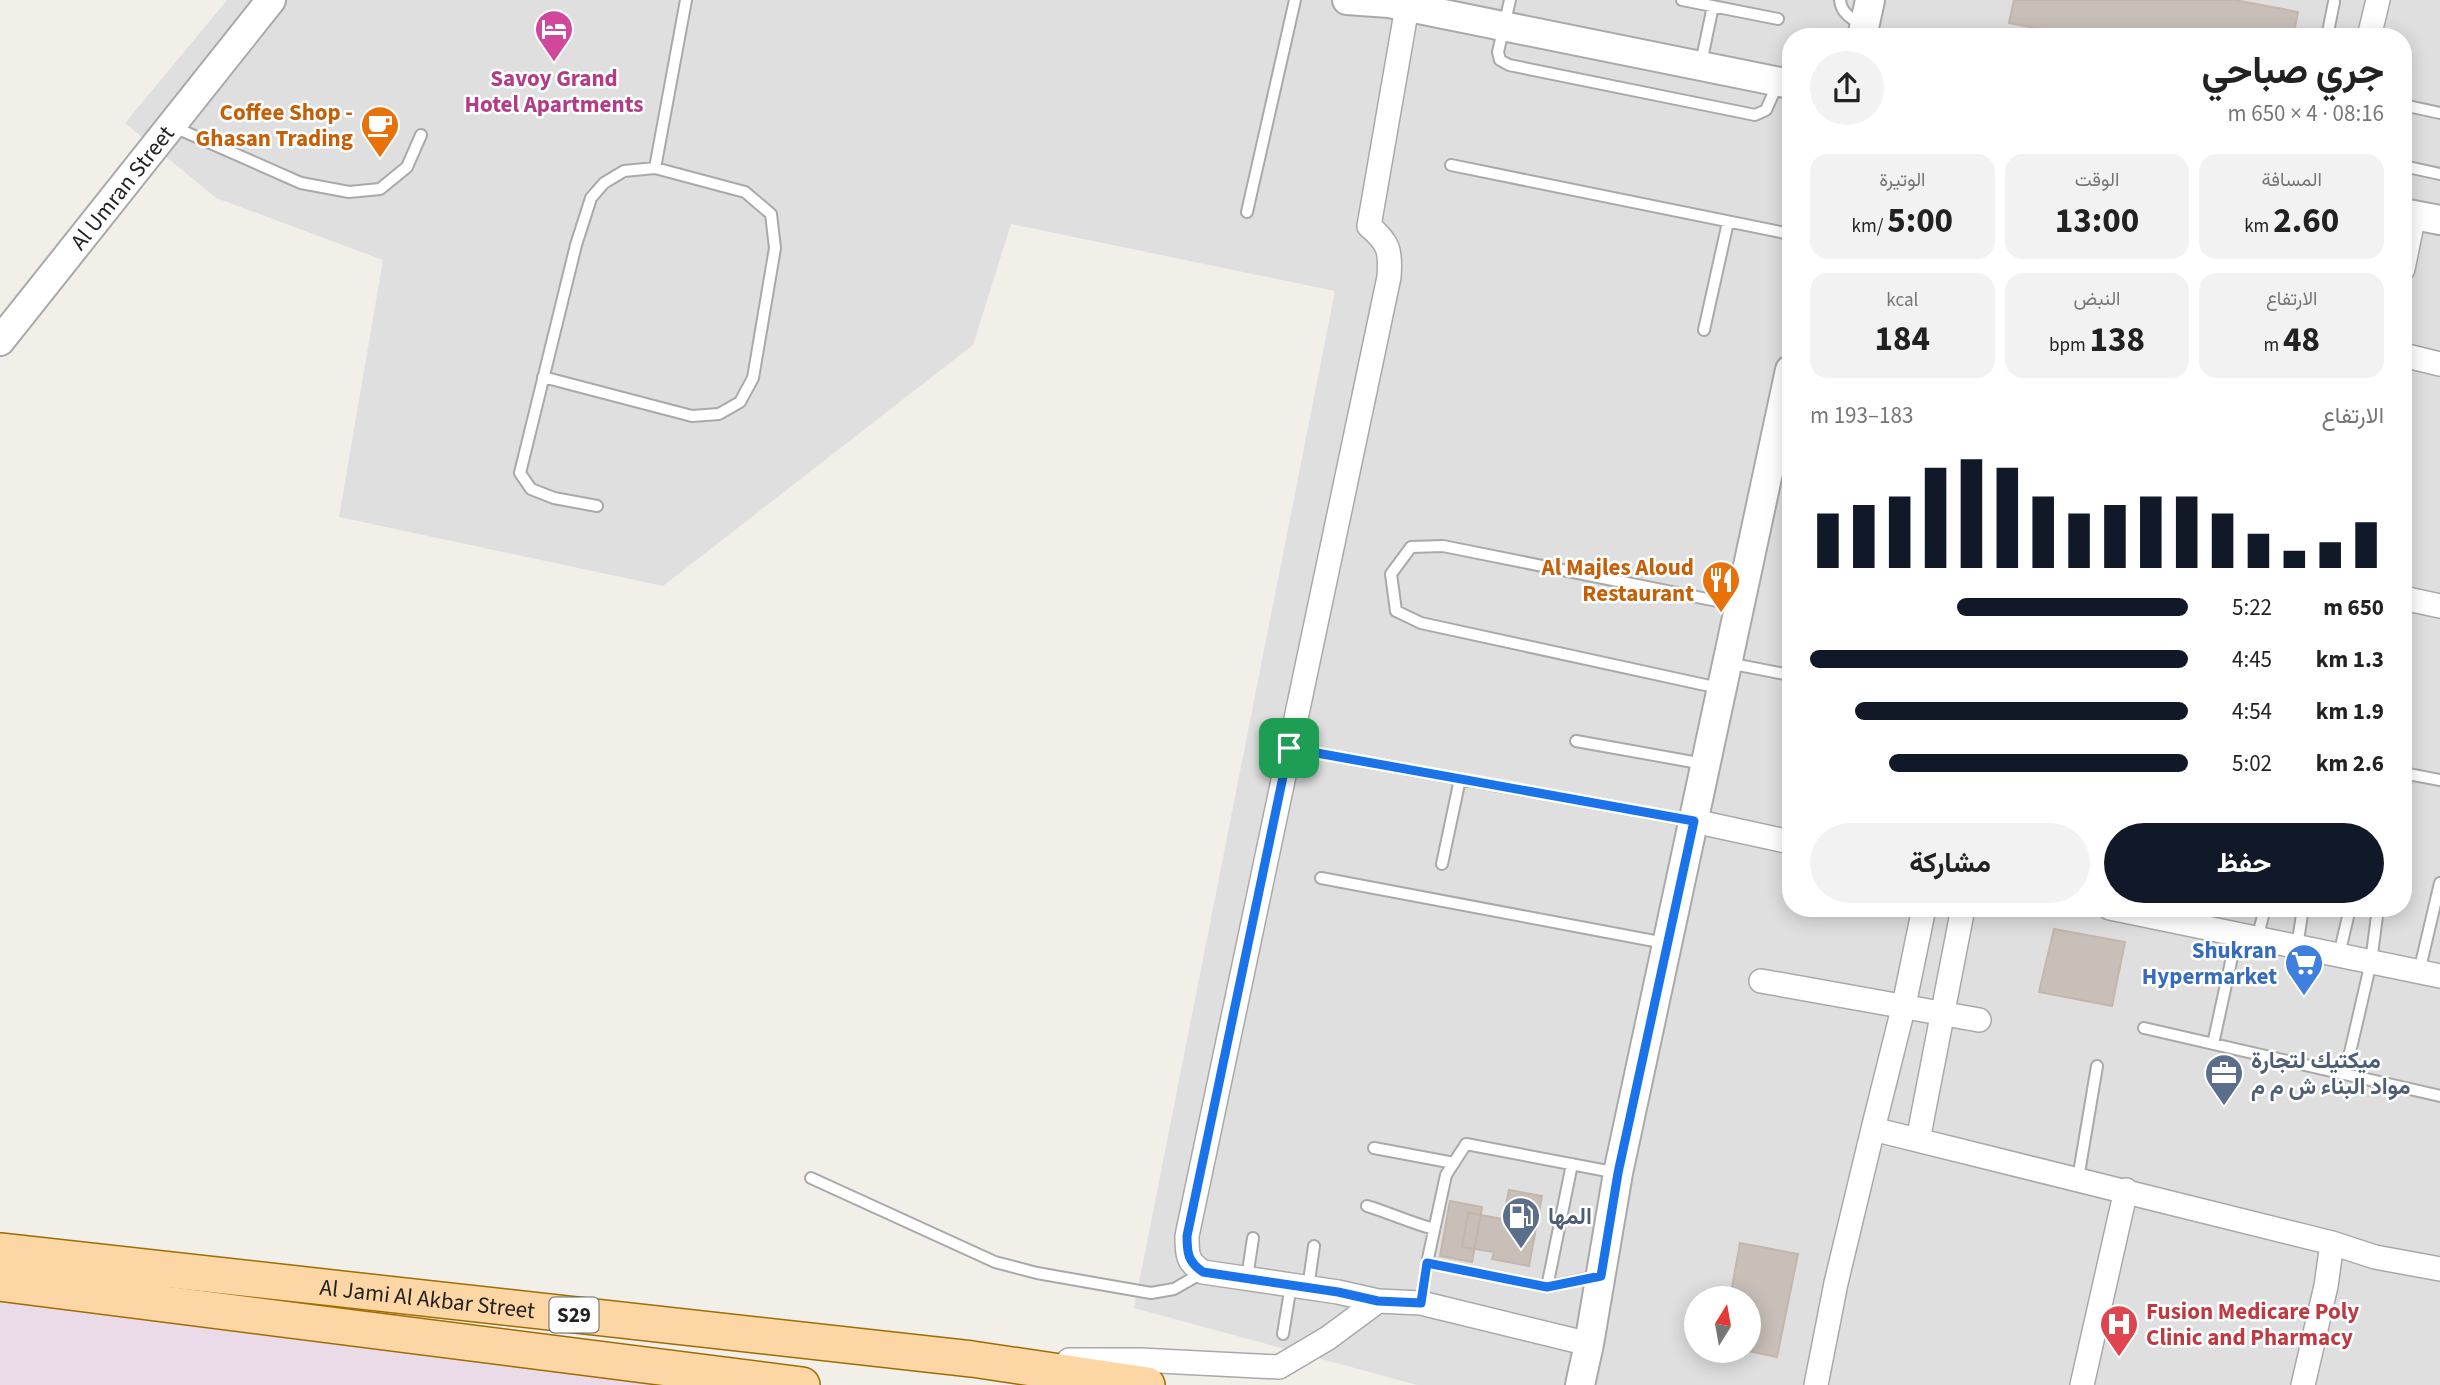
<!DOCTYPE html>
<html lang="ar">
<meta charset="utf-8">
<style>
:root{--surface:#fff;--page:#f2f2f2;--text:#222;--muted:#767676;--accent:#111827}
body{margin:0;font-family:"Source Sans 3",Vazirmatn,sans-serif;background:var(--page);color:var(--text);direction:rtl;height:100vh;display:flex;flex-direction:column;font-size:26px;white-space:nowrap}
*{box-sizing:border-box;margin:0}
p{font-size:23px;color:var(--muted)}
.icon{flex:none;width:38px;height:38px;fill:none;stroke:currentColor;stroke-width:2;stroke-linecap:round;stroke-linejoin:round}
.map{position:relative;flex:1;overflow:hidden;direction:ltr}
.panel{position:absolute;left:1782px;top:28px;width:630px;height:889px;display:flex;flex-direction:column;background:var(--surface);border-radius:28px;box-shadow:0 4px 18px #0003;direction:rtl}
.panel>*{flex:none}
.needle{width:46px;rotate:11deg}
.tools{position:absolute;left:1684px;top:1286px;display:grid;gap:14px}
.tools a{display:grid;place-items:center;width:77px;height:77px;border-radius:50%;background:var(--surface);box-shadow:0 4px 18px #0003;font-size:35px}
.pin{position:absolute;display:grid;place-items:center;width:60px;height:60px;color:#fff;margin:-30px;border-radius:14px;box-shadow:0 4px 10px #0006}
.round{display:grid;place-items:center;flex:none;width:74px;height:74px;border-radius:37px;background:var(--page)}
.overview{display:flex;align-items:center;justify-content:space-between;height:119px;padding:0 28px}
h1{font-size:38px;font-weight:700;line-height:52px}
.figures{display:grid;grid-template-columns:repeat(3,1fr);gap:10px;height:119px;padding:7px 28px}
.figures div{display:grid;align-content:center;border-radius:18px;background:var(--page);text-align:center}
.figures b{font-size:35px;font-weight:700}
.figures small{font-size:19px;font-weight:400}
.figures p{font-size:19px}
.chart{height:196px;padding:14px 28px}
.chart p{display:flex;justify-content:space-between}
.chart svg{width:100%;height:126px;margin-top:7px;stroke:var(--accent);stroke-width:6}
.cta{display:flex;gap:14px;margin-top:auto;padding:14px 28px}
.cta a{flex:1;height:80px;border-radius:42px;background:var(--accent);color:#fff;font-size:28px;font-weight:700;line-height:80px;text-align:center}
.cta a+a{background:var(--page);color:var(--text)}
ul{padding:0 28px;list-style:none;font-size:23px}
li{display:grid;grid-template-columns:112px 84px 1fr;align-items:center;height:52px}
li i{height:18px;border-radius:9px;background:var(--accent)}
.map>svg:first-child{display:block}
.residential{fill:#e0dfdf;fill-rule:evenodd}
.industrial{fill:#ebdbe8}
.building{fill:#c7bfb8;stroke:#c4b6ab;stroke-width:2}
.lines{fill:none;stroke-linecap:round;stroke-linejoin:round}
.service-casing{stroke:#a9a9a9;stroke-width:14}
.minor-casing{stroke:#a9a9a9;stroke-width:26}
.tertiary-casing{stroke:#a9a9a9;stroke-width:32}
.primary-casing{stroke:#a06b00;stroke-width:38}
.service{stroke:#fff;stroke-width:10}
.minor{stroke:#fff;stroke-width:23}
.tertiary{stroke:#fff;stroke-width:28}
.primary{stroke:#fcd6a4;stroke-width:35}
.route-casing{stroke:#fff;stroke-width:14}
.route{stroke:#1a73e8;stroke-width:9}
.labels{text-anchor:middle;stroke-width:5;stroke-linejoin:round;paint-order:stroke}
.shield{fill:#fff;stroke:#646464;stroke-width:2}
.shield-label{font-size:21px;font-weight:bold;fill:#222}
.hotel-label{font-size:23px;font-weight:bold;fill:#b23c85;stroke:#fff}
.food-label{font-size:23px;font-weight:bold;fill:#c56008;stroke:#fff;text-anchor:end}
.street-label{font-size:23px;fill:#222;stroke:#fff}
.shop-label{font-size:23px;font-weight:bold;fill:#366cbe;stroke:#fff;text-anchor:end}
.service-label{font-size:23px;font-weight:bold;fill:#4e5e75;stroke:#fff;text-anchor:start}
.health-label{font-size:23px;font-weight:bold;fill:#be3a42;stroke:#fff;text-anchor:start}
</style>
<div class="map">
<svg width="2440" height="1385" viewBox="0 0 2440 1385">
<rect width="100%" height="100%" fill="#f2efe9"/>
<path class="residential" d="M227,0H2440V1385H1417L1134,1308L1335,291L1011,224L973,345L663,586L339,517L383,260L216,198L125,123ZM1790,37H2403V908H1790ZM1696,1298H1748V1351H1696Z"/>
<path class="industrial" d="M0,1281L788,1385H0Z"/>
<path class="building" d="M2014,0H2235L2298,12L2293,37H2079L2009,23Z
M2054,929L2125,942L2112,1006L2039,992Z
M1509,1190L1542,1196L1529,1266L1492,1259L1494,1252L1462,1247L1468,1213L1503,1219Z
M1450,1201L1482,1207L1472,1262L1440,1256Z
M1740,1243L1798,1254L1777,1357L1748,1351V1298H1730Z"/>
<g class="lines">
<defs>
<path id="service" d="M1510,0L1498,52L1500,60L1509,65L1755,115L1766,110L1778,83
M1682,0L1778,19
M1840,0C1841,13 1852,19 1862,25
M2327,37L2334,2
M1701,63L1713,6
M2403,105L2440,113
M174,127L301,183L349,192L380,189L407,167L421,135
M1451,165L1790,234
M2403,166L2440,174
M655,168L686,0
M1247,212L1295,0
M1704,330L1728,222
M543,377L692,416L719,414L740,402L753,378L775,248L771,214L745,192L655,168L624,171L604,183L591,198L576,245L520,473L531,489L554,498L597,506
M1728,663L1790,675
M1719,688L1421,623L1396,611L1391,574L1411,547L1443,546L1737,605
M1576,741L1704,764
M1289,748L1693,821
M2403,773L2440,780
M1442,864L1460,779
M1321,878L1665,943
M2257,939L2265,908
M2297,947L2303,908
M2339,955L2350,908
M2419,972L2440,883
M2144,1028L2440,1096
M2213,1044L2237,934
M2345,1074L2371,962L2378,908
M1374,1148L1454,1163
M811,1178L995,1262L1037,1273L1151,1293L1174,1289L1202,1273
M2078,1179L2097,1066
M1367,1206C1390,1213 1411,1223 1434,1229
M1427,1263L1547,1287L1572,1164
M1247,1278L1253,1238
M1547,1287L1598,1276
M1308,1288L1314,1246
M1421,1303L1427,1263L1446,1175L1466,1144L1618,1173
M1283,1334L1291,1285"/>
<path id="minor" d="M1407,7L1369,226C1389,243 1391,251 1389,277L1187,1236C1187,1255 1187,1262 1203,1272L1338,1292L1378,1301L1421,1303L1589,1344
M2369,37L2378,0
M2403,269L2414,215
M2403,355L2440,364
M1770,462L1790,466
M2403,598L2440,606
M1694,821L1790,842
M1924,908L1904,1005L1873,1129L2332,1243
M2110,908L2440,976
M1761,981L1979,1020
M1918,1140L1963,908
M1069,1360H1140L1279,1367L1328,1338L1378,1301
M1816,1385L1836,1283L1873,1129
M2082,1385L2126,1190
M2303,1385L2326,1286L2332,1243L2375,1257L2440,1269"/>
<g id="tertiary">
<path d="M1347,0L1389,3L1790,84"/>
<path d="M1862,37L1870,0"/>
<path d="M2403,213L2440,220"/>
<path id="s1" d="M0,341L271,0"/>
<path d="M1580,1385L1589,1344L1618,1173L1790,370"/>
</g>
<g id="primary">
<path id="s2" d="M0,1251L972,1359L1147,1385"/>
<path d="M0,1283L802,1385"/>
</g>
</defs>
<use href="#service" class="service-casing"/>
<use href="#minor" class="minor-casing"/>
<use href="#tertiary" class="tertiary-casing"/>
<use href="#primary" class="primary-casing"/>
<use href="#service" class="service"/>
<use href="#minor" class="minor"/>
<use href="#tertiary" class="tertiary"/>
<use href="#primary" class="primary"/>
</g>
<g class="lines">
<defs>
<path id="route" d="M1289,748L1694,821L1618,1173L1601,1276L1547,1287L1427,1263L1421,1303L1378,1301L1338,1292L1203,1272C1188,1262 1187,1253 1187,1236Z"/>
</defs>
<use href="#route" class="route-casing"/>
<use href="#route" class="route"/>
</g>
<defs>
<symbol id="hotel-pin" viewBox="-11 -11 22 30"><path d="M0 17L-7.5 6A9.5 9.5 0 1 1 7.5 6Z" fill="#d1479c" stroke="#fff"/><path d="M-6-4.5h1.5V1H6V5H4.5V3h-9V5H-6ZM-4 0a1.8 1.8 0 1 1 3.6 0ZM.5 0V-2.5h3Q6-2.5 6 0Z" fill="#fff"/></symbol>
<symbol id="cafe-pin" viewBox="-11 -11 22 30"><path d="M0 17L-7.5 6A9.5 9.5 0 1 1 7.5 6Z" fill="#e8710a" stroke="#fff"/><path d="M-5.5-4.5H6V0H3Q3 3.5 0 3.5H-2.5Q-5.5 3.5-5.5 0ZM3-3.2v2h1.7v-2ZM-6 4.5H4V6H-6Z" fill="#fff"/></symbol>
<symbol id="restaurant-pin" viewBox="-11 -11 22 30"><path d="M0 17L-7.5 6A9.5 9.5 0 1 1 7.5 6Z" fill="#e8710a" stroke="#fff"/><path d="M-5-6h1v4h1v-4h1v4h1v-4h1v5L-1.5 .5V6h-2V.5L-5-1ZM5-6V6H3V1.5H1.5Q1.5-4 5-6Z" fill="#fff"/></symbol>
<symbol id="supermarket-pin" viewBox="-11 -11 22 30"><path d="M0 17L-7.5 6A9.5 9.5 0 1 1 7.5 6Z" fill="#3f7fe0" stroke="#fff"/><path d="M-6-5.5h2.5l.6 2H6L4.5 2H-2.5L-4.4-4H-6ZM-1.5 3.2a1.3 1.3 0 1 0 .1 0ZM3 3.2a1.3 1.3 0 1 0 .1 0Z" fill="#fff"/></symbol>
<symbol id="office-pin" viewBox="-11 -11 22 30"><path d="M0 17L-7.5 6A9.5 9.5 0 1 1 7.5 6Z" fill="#5c6f8a" stroke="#fff"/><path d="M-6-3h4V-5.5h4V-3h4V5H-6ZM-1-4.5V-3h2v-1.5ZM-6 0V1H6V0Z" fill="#fff"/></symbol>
<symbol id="fuel-pin" viewBox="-11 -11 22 30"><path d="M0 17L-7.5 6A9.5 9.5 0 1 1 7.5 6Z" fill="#5c6f8a" stroke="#fff"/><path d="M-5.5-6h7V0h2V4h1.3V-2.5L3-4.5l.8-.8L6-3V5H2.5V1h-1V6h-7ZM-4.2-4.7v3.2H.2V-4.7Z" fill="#fff"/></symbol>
<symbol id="hospital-pin" viewBox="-11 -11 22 30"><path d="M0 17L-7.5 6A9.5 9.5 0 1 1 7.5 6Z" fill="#e0444e" stroke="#fff"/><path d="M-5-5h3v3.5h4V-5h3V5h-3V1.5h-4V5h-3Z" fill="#fff"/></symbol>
</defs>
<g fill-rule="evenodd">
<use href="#hotel-pin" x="532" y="7" width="44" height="60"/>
<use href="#cafe-pin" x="358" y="103" width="44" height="60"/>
<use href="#restaurant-pin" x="1699" y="558" width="44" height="60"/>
<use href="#supermarket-pin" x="2282" y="941" width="44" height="60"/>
<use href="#office-pin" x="2202" y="1051" width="44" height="60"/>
<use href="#fuel-pin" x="1499" y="1194" width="44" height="60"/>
<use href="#hospital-pin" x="2097" y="1302" width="44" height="60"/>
</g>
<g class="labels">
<rect class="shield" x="549.5" y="1297.5" width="49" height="35" rx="5"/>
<g class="shield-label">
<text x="574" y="1322">S29</text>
</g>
<g class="hotel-label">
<text x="554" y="86">Savoy Grand<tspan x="554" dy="26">Hotel Apartments</tspan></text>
</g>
<g class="food-label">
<text x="353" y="120">Coffee Shop -<tspan x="353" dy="26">Ghasan Trading</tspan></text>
<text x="1694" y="575">Al Majles Aloud<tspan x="1694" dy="26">Restaurant</tspan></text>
</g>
<g class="street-label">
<text dy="8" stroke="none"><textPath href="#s1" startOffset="196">Al Umran Street</textPath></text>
<text dy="8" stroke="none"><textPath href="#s2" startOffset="430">Al Jami Al Akbar Street</textPath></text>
</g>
<g class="shop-label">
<text x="2277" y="958">Shukran<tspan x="2277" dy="26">Hypermarket</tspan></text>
</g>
<g class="service-label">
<text x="2251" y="1068">ميكتيك لتجارة<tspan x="2251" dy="26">مواد البناء ش م م</tspan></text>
<text x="1548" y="1224">المه‍ا</text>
</g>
<g class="health-label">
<text x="2146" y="1319">Fusion Medicare Poly<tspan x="2146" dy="26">Clinic and Pharmacy</tspan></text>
</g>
</g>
</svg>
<div class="tools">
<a><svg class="needle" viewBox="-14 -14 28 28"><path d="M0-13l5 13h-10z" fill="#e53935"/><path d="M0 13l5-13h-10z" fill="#767676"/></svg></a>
</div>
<div class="pin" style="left:1289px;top:748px;background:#1e9e55"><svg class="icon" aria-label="arrive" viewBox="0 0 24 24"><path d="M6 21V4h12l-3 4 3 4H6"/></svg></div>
<section class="panel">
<div class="overview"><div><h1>جري صباحي</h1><p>08:16 · 4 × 650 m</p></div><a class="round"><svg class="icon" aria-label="share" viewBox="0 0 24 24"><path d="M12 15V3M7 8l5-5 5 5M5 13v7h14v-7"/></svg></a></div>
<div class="figures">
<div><p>المسافة</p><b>2.60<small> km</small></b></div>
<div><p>الوقت</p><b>13:00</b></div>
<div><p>الوتيرة</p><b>5:00<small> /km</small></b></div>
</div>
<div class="figures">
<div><p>الارتفاع</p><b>48<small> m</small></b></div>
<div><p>النبض</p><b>138<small> bpm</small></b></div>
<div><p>kcal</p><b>184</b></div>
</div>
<div class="chart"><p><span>الارتفاع</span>183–193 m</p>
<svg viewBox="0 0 160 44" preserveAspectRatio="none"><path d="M5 44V25M15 44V22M25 44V19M35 44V9M45 44V6M55 44V9M65 44V19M75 44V25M85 44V22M95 44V19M105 44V19M115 44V25M125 44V32M135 44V38M145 44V35M155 44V28"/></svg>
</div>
<ul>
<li><b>650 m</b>5:22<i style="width:61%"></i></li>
<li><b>1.3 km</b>4:45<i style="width:100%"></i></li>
<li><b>1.9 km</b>4:54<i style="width:88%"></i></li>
<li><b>2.6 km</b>5:02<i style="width:79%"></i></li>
</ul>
<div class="cta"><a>حفظ</a><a>مشاركة</a></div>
</section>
</div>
